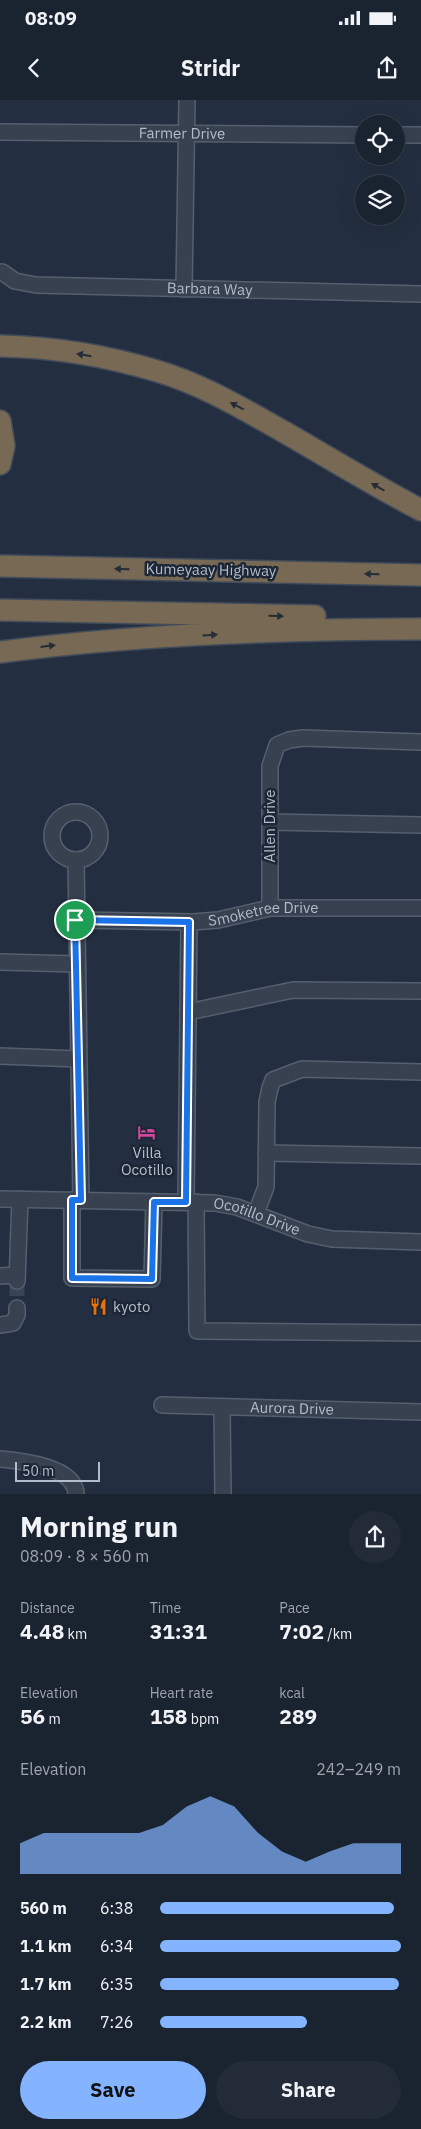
<!DOCTYPE html>
<meta charset="utf-8">
<style>
:root{--surface:#1a2330;--page:#232b38;--text:#f1f3f6;--muted:#9fa4ab;--line:#38404c;--accent:#84b3ff}
body{margin:0;font-family:"IBM Plex Sans",sans-serif;background:var(--page);color:var(--text);height:100vh;display:flex;flex-direction:column;font-size:19px;white-space:nowrap}
*{box-sizing:border-box;margin:0}
p{font-size:16px;color:var(--muted)}
.icon{flex:none;width:28px;height:28px;fill:none;stroke:currentColor;stroke-width:2;stroke-linecap:round;stroke-linejoin:round}
.map{position:relative;height:1394px;overflow:hidden}
.drawer{display:flex;flex-direction:column;background:var(--surface);flex:1}
.drawer>*{flex:none}
.fabs{position:absolute;left:355px;top:15px;display:grid;gap:10px}
.fabs a{display:grid;place-items:center;width:50px;height:50px;border-radius:50%;background:var(--surface);box-shadow:0 5px 20px #0002,0 0 0 1px var(--line);font-size:25px}
.scale{position:absolute;left:15px;bottom:12px;width:85px;box-sizing:border-box;padding-left:5px;border:2px solid #b3bccb;border-top:0;font-size:14px;line-height:18px;white-space:nowrap;color:#b3bccb;-webkit-text-stroke:4px #1c2635;paint-order:stroke}
.pin{position:absolute;display:grid;place-items:center;width:42px;height:42px;color:#fff;margin:-21px;border:2px solid #fff;border-radius:50%;box-shadow:0 1px 5px #0007}
.round{display:grid;place-items:center;flex:none;width:52px;height:52px;border-radius:26px;background:var(--page)}
.headline{display:flex;align-items:center;justify-content:space-between;height:85px;padding:0 20px}
h1{font-size:28px;font-weight:700;line-height:38px}
.stats{display:grid;grid-template-columns:repeat(3,1fr);gap:8px;height:85px;padding:5px 20px}
.stats div{display:grid;align-content:center}
.stats b{font-size:21px;font-weight:700}
.stats small{font-size:14px;font-weight:400}
.stats p{font-size:14px}
.chart{height:140px;padding:10px 20px}
.chart p{display:flex;justify-content:space-between}
.chart svg{width:100%;height:90px;margin-top:5px;fill:var(--accent);opacity:.7}
.button{display:flex;gap:10px;margin-top:auto;padding:10px 20px}
.button a{flex:1;height:58px;border-radius:30px;background:var(--accent);color:#111;font-size:20px;font-weight:700;line-height:58px;text-align:center}
.button a+a{background:var(--page);color:var(--text)}
ul{padding:0 20px;list-style:none;font-size:16px}
li{display:grid;grid-template-columns:80px 60px 1fr;align-items:center;height:38px}
li i{height:12px;border-radius:6px;background:var(--accent)}
.status{display:flex;justify-content:space-between;align-items:center;height:35px;padding:0 25px;background:var(--surface);direction:ltr}
.status svg{height:14px;fill:currentColor}
header{display:flex;justify-content:space-between;align-items:center;height:65px;padding:0 20px;background:var(--surface);font-size:22px;font-weight:700}
.map>svg:first-child{display:block}
.lines{fill:none;stroke-linecap:round;stroke-linejoin:round}
.minor-tunnel{stroke:#394455;stroke-width:15;stroke-dasharray:15 8;stroke-linecap:butt}
.minor-casing{stroke:#555f6e;stroke-width:18}
.highway-casing{stroke:#424c5b;stroke-width:24}
.minor{stroke:#374150;stroke-width:15}
.highway{stroke:#776953;stroke-width:21}
.oneway{fill:#252d38}
.route-casing{stroke:#fff;stroke-width:10}
.route{stroke:#1a73e8;stroke-width:6}
.labels{text-anchor:middle;stroke-width:5;stroke-linejoin:round;paint-order:stroke}
.street-label{font-size:15px;fill:#b3bccb;stroke:#1c2635}
.poi-label{font-size:15px;fill:#b3bccb;stroke:#1c2635}
</style>
<div class="status"><b>08:09</b><svg viewBox="0 0 49 12"><path d="M0 12V9h3v3zM5 12V6h3v6zM10 12V3h3v9zM15 12V0h3v12zM26 1h20v11H26zM47 4h2v5h-2z"/></svg></div>
<header><svg class="icon" aria-label="back" viewBox="0 0 24 24"><path d="M15 5l-7 7 7 7"/></svg>Stridr<svg class="icon" aria-label="share" viewBox="0 0 24 24"><path d="M12 15V3M7 8l5-5 5 5M5 13v7h14v-7"/></svg></header>
<div class="map">
<svg width="421" height="1394" viewBox="0 0 421 1394">
<rect width="100%" height="100%" fill="#232f40"/>
<g class="lines">
<path class="minor-tunnel" d="M17,1181V1208"/>
<defs>
<g id="minor">
<path id="s1" d="M0,32L364,35"/>
<path d="M396,35H421"/>
<path id="s2" d="M2,172L15,181L36,185L421,194"/>
<path d="M184,189L187,0"/>
<circle cx="76" cy="736" r="24"/>
<path d="M270,722L421,725"/>
<path d="M76,760L81,1100"/>
<path d="M270,808V666L277,645L289,640L303,638L421,642"/>
<path id="s3" d="M75,820L193,822L218,820L270,808H421"/>
<path d="M0,862L76,864"/>
<path d="M188,912L293,890L421,891"/>
<path d="M0,956L78,959"/>
<path d="M266,1053L421,1056"/>
<path id="s4" d="M0,1099L215,1103L237,1107L308,1134L332,1139L421,1142"/>
<path d="M72,1100V1178L152,1179L154,1102"/>
<path d="M186,1102L189,822"/>
<path d="M196,1102L197,1231L421,1233"/>
<path d="M256,1113L266,1087L267,1002L270,988L273,980L302,969L421,972"/>
<path d="M0,1176L17,1175"/>
<path d="M17,1181L20,1099"/>
<path d="M0,1225L13,1223L17,1215V1208"/>
<path id="s5" d="M162,1305L421,1312"/>
<path d="M222,1308L223,1394"/>
<path d="M0,1359C21,1361 75,1366 76,1394"/>
</g>
<path id="highway" d="M0,246C52,247 107,256 157,271C202,284 245,310 286,333C331,359 375,386 421,410
M0,321L4,346L0,364
M0,466L421,475
M0,510L315,516
M0,552C139,534 281,529 421,529"/>
</defs>
<use href="#minor" class="minor-casing"/>
<use href="#highway" class="highway-casing"/>
<use href="#minor" class="minor"/>
<use href="#highway" class="highway"/>
</g>
<defs><path id="oneway-solid" d="M-6-.8H1V-3.2L6.5 0L1 3.2V.8H-6Z" transform="scale(1.25)"/></defs>
<g class="oneway">
<use href="#oneway-solid" transform="translate(84 255) rotate(-171)"/>
<use href="#oneway-solid" transform="translate(237 306) rotate(-153)"/>
<use href="#oneway-solid" transform="translate(378 387) rotate(-150)"/>
<use href="#oneway-solid" transform="translate(122 469) rotate(-179)"/>
<use href="#oneway-solid" transform="translate(372 474) rotate(-179)"/>
<use href="#oneway-solid" transform="translate(276 516) rotate(1)"/>
<use href="#oneway-solid" transform="translate(210 535) rotate(-3)"/>
<use href="#oneway-solid" transform="translate(48 546) rotate(-7)"/>
</g>
<g class="lines">
<defs>
<path id="route" d="M75,820L189,822L186,1102H154L152,1179L72,1178V1100H81Z"/>
</defs>
<use href="#route" class="route-casing"/>
<use href="#route" class="route"/>
</g>
<defs>
<symbol id="hotel-bare" viewBox="-9 -9 18 18"><path d="M-6-4.5h1.5V1H6V5H4.5V3h-9V5H-6ZM-4 0a1.8 1.8 0 1 1 3.6 0ZM.5 0V-2.5h3Q6-2.5 6 0Z" fill="#d1479c" stroke="#1c2635" stroke-width="2.5" paint-order="stroke"/></symbol>
<symbol id="restaurant-bare" viewBox="-9 -9 18 18"><path d="M-5-6h1v4h1v-4h1v4h1v-4h1v5L-1.5 .5V6h-2V.5L-5-1ZM5-6V6H3V1.5H1.5Q1.5-4 5-6Z" fill="#e8710a" stroke="#1c2635" stroke-width="2.5" paint-order="stroke"/></symbol>
</defs>
<g fill-rule="evenodd">
<use href="#hotel-bare" x="134" y="1020" width="25" height="25"/>
<use href="#restaurant-bare" x="86" y="1194" width="25" height="25"/>
</g>
<g class="labels">
<g class="street-label">
<text dy="5" stroke="none"><textPath href="#s1" startOffset="182">Farmer Drive</textPath></text>
<text dy="5" stroke="none"><textPath href="#s2" startOffset="211">Barbara Way</textPath></text>
<text transform="translate(211 470) rotate(1)" y="5">Kumeyaay Highway</text>
<text transform="translate(270 726) rotate(-90)" y="5">Allen Drive</text>
<text dy="5" stroke="none"><textPath href="#s3" startOffset="189">Smoketree Drive</textPath></text>
<text dy="5" stroke="none"><textPath href="#s4" startOffset="259">Ocotillo Drive</textPath></text>
<text dy="5" stroke="none"><textPath href="#s5" startOffset="130">Aurora Drive</textPath></text>
</g>
<g class="poi-label">
<text x="147" y="1058">Villa<tspan x="147" dy="17">Ocotillo</tspan></text>
<text x="113" y="1212" text-anchor="start">kyoto</text>
</g>
</g>
</svg>
<div class="fabs">
<a><svg class="icon" aria-label="locate" viewBox="0 0 24 24"><circle cx="12" cy="12" r="6"/><path d="M12 2v4M12 18v4M2 12h4M18 12h4"/></svg></a>
<a><svg class="icon" aria-label="layers" viewBox="0 0 24 24"><path d="M12 4l9 5-9 5-9-5zM3 14l9 5 9-5"/></svg></a>
</div>
<div class="scale">50 m</div>
<div class="pin" style="left:75px;top:820px;background:#1e9e55"><svg class="icon" aria-label="arrive" viewBox="0 0 24 24"><path d="M6 21V4h12l-3 4 3 4H6"/></svg></div>
</div>
<section class="drawer">
<div class="headline"><div><h1>Morning run</h1><p>08:09 · 8 × 560 m</p></div><a class="round"><svg class="icon" aria-label="share" viewBox="0 0 24 24"><path d="M12 15V3M7 8l5-5 5 5M5 13v7h14v-7"/></svg></a></div>
<div class="stats">
<div><p>Distance</p><b>4.48<small> km</small></b></div>
<div><p>Time</p><b>31:31</b></div>
<div><p>Pace</p><b>7:02<small> /km</small></b></div>
</div>
<div class="stats">
<div><p>Elevation</p><b>56<small> m</small></b></div>
<div><p>Heart rate</p><b>158<small> bpm</small></b></div>
<div><p>kcal</p><b>289</b></div>
</div>
<div class="chart"><p><span>Elevation</span>242–249 m</p>
<svg viewBox="0 0 160 44" preserveAspectRatio="none"><path d="M0 44V29L10 24L20 24L30 24L40 24L50 24L60 20L70 11L80 6L90 11L100 24L110 33L120 38L130 33L140 29L150 29L160 29V44z"/></svg>
</div>
<ul>
<li><b>560 m</b>6:38<i style="width:97%"></i></li>
<li><b>1.1 km</b>6:34<i style="width:100%"></i></li>
<li><b>1.7 km</b>6:35<i style="width:99%"></i></li>
<li><b>2.2 km</b>7:26<i style="width:61%"></i></li>
</ul>
<div class="button"><a>Save</a><a>Share</a></div>
</section>
